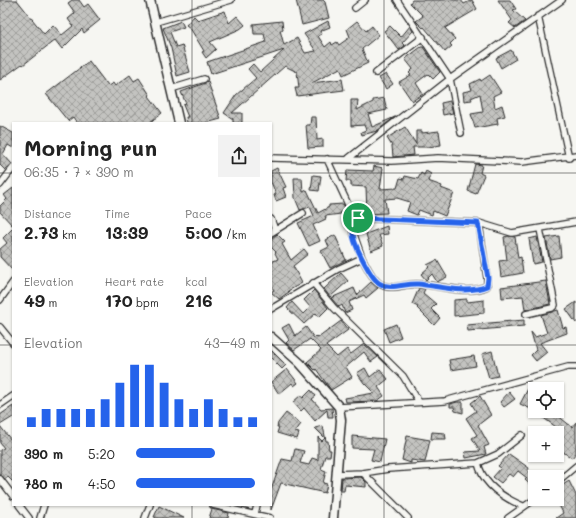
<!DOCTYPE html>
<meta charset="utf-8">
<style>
:root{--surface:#fff;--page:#f2f2f2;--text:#222;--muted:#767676;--accent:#2563eb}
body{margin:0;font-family:Mali,sans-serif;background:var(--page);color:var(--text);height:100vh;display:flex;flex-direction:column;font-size:15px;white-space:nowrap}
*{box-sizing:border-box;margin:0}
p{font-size:13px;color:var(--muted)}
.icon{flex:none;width:22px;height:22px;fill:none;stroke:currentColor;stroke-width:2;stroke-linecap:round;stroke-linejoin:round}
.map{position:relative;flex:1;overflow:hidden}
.panel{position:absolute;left:12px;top:122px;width:260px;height:384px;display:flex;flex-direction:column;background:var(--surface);border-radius:0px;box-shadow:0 1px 3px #0004}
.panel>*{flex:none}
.tools{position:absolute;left:528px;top:382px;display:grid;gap:8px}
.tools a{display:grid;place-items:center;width:36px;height:36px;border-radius:0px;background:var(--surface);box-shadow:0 1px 3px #0004;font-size:20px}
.pin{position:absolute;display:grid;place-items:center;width:34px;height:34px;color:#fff;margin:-17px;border:2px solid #fff;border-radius:50%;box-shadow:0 1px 4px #0007}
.round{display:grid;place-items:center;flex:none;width:42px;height:42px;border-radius:0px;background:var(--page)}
.headline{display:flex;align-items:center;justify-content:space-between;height:68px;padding:0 12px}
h1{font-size:22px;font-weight:800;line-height:30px}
.stats{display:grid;grid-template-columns:repeat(3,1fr);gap:6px;height:68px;padding:4px 12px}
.stats div{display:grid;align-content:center}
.stats b{font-size:17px;font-weight:800}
.stats small{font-size:11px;font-weight:400}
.stats p{font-size:11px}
.chart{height:112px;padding:8px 12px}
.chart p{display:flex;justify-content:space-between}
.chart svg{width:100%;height:72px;margin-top:4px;stroke:var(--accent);stroke-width:6}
ul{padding:0 12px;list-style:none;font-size:13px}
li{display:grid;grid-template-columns:64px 48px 1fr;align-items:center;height:30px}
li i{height:10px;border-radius:5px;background:var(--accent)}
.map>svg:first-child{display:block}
.building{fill:url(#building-cross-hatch);stroke:#2b2b2b}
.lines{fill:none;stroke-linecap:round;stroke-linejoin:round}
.street-casing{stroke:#2b2b2b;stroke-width:8}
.secondary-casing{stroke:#2b2b2b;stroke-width:11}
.street{stroke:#f6f6f2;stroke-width:5.5}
.secondary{stroke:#f6f6f2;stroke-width:8}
.route-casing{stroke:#fff;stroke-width:8}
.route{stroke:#2563eb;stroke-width:5}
.grid{fill:none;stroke:#2b2b2b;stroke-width:1;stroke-opacity:0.55}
</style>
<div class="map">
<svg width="576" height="518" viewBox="0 0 576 518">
<defs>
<pattern id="building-cross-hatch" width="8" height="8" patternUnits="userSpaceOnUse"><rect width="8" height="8" fill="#c3c3c0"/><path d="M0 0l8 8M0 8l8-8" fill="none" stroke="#9f9f9c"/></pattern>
</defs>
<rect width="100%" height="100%" fill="#f6f6f2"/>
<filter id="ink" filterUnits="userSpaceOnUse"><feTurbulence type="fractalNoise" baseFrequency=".025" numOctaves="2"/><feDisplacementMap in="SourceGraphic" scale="8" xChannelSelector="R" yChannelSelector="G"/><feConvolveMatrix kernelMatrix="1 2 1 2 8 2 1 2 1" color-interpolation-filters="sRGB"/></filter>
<g filter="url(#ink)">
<path class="building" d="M0,0H17L44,34L53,25L62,35L73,26L68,19L75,13L68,3L72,0H79L84,7L88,4L100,20L84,33L82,29L62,49L55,40L23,65L22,64L0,80Z
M296,0H323L325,2L329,18L302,25Z
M412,0H461L464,4L472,0L477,9L445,28L455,39L450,44L452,46L445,52L424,27L423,28L416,21L423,16L410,3Z
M498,0H510L516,9L513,10L525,21L515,28L509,23L512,20Z
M225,11L229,23L237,16L245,25L240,29L210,42L216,49L206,58L202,52L204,51L190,28L186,25L194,16L198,20Z
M181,21L184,27L170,32L176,47L182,45L190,72L177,76L171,48L163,28Z
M282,21L283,30H280L284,45L297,38L305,53L316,51L304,34L328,21L330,27L320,31L322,34L318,36L325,47L331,42L332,45L337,42L339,45L350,37L347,29L357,21L366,31L372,26L379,35L362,49L368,63L343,75L340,68L312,83L342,79L344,90L297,96L295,88H299L297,72L285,66L232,113H242V123H233V119L224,113L236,95L256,78L248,69L253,64L260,72L284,50L211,74L207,62L266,42L264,34H254L253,24Z
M390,26L401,37L410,26L413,31L402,43L405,46L399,50L384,31Z
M421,47H423L440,72L433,79L428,74L416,83L423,94L412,101L399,82L411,75L409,73L413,69L405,59Z
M511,50L516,59L501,68L496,58Z
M89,61L108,86L113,83L115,86L130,75L134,81L139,78L150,95L149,96L162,113L149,123H77L73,117L68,121L46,94Z
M386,74L393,84L386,89L379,78Z
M490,75L501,92L493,96L495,108L502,105L505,116L497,118L498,124L475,128L471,114L483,112L480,94L471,98L472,100L464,101L463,92L472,90L470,84L480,79L481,81Z
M208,82L221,119L206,123H187L186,117H188L183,105L186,104L181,92Z
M384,98L387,110L368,114L372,127L395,117L377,131L362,135L361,132L366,130L364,125L351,126V100H358L357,110L373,102V100Z
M450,101L453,113L443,115L441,103Z
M311,117H316L317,140L323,139V147L308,148L306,125H310Z
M0,126L13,133V148L8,145L3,154L12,164L5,170L0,165Z
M405,127L416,144V131H422V133L439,131L441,145L428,147H413L414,155L393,157L392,146L387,138Z
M475,164L482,165L480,173L484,175L476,194L468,191Z
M374,166L383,168L380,189L397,188L400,178L404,179L405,176L418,179L421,173L424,175L426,171L431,174L428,181L442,186L441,188L454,193L445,216L433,211L432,215L419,210L417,215L407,211L410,202L397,198L385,199L387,213L367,214L366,187L351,186V181H346L347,170L373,171Z
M277,168L286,187L283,188L286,197L276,201L274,195L276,194L271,182V171Z
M313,175L321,176L319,191L311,190Z
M294,178H302L303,192L307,190L318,213L329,207V205L343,204L347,211L341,212V214L325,216L326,219L313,225L320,241L309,246L298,223L314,216L310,207L300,210L295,198Z
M13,188V226L0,212V206L7,199L4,195Z
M387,226L388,234L379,235L383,246L371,251L366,234Z
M13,228V271L0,257V249L7,243L3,238Z
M277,234L285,242L282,244L291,260L304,249L308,254L293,266L302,283L288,291L289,292L279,299L271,292L274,290L271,285V262L278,259L275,253L276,252L271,247V239Z
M335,235L346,260L330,268L321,251L329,247L326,240Z
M508,236L515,237L518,258L521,257L523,273L501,277L499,261L507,260L504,237Z
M559,236L561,257L550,259L546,238Z
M537,237L542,262L533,264L529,239Z
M437,260L447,277L437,282L432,274L426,280L421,274L429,267L427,265Z
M341,273L348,281L330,297L324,289Z
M546,281L550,304L525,310L523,296L502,298L501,287Z
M371,282L378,288L366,298L364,295L349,302L352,310L345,313L342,305L339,307L331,298L354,288L357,295Z
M419,288L425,289L423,293L436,304L431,309L440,318L434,325L417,308L418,307L412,304Z
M314,290L328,308L319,317L316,313L304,324L287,308L292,302L303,314L310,307L304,300Z
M467,299V302L484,300V313L454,316V300Z
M576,302V323L566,309Z
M558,310L563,328L566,327L567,333L540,343L547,352L536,361L531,355L536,350L531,332L535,337L547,333L541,315Z
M524,320V326L468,331L467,325Z
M341,321L348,330L326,346L337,357L347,349L351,354L364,344L378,357L371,362L364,352L346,367L352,377L331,390L316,369L315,370L307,362L321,350L310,339L294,350L286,343L289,340L282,328L289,324L295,336L306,327L314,338L316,336L318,338Z
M396,324L401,337L389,342L384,329Z
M271,350L286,365L282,369L271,358Z
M492,351L498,376L489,378L482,354Z
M474,356L476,366L451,370L449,360Z
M365,368L370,377L380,369L388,379L378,387L384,396L377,401L346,402L345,398L374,393L364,383L357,373Z
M287,369L298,383L294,386L292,383L279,394L271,382Z
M530,385L535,388V393L532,398L535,400L531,409L520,404Z
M311,390L316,396L312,399L321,409L332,408L333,417H328L327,410L315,421L304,408L301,411L293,402L301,395L303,398Z
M509,392L515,399L504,407L500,402Z
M480,396L491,415L478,425L489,445L484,447L486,454L466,458L465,452L480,451L472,438L477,435L466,418L476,411L471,403Z
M457,402H463V413L455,411L454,407H450V404Z
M13,406V417L0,425V415Z
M546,411H552L572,427L576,422V453L572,458L557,448V431L559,429L542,417Z
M286,413L301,424L295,432L299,433L297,439L277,433L279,427H277L278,423Z
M0,426L11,440L13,439V482L8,477L5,479L0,475V450L4,448L0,443Z
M323,426L326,441H328L329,450H331L330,456H325L321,469L326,471L323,483L327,484L325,493L281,483L271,510V490L282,459L292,461L295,449L304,451L300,463L309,465L312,458L318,460V437L322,441L325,438L315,428Z
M432,432L445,433L446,439H431Z
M352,436L385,439L380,462L371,460L374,449L352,448Z
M407,436L430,440L425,462L411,460V463L402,460Z
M509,454L529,468L528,470L535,476V489L525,480L527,478L518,471L513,477L509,474L501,483L493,477L501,468L498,466Z
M361,477L366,482V487L345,485L344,491H341L342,478Z
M569,481L576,495V518H556L563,513L557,501V489Z
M159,506L184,518H157L154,517Z
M212,509L229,513L228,518H209Z"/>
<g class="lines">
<defs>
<path id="street" d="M397,0L450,79L461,133
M355,8L365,0
M538,16L569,158
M156,22L231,0
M376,73L423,37
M171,89L204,79
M271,158L392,161L438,158L522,162L576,155
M349,158L450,79L562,0
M327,159L352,213L358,218L479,223L512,233L576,222
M0,185L13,168
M271,219L275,230
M271,233L303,213
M362,258C367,266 371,278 380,284C392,291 403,284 416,284C439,284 465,296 487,286V278L479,223
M313,283L334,308L403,376L419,402
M0,300L13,282
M271,309L338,269L362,258L353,232L358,218
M526,314L552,308L555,305L540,229
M0,327L13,343
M0,405L13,396
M339,407L445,401L568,367H576
M478,463C483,485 504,498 523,506
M363,473L408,518
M336,474L363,473L388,469L478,463L498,454L522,435
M0,479L13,496
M557,482L576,466
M19,505L29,518
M213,505L270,518
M255,514L257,505
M40,518L44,505
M145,518L150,505
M508,518L535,499"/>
<path id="secondary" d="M150,0L179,123
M271,337L300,363L339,407L341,420L333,518"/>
</defs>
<use href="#street" class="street-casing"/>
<use href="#secondary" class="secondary-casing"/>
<use href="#street" class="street"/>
<use href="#secondary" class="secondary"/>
</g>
</g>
<g class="lines" filter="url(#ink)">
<defs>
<path id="route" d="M358,218L478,223L488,278L487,286C466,295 439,286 418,284C404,283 391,291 379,283C371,278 352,242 353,232C353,228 356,222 358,218Z"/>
</defs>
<use href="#route" class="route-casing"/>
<use href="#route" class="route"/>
</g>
<path class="grid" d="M192,0V123M384,0V518M0,173H13M271,173H576M0,345H13M271,345H576M192,505V518"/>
</svg>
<div class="tools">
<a><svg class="icon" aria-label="locate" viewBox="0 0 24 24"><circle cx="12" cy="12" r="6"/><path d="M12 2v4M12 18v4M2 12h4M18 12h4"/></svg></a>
<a>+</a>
<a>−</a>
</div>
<div class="pin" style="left:358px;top:218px;background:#1e9e55"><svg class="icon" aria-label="arrive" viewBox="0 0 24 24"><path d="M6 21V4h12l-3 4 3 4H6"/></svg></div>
<section class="panel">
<div class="headline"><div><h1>Morning run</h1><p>06:35 · 7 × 390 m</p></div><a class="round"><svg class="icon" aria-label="share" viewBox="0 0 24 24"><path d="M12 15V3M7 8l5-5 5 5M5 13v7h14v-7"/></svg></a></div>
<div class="stats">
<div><p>Distance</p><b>2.73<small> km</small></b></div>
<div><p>Time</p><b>13:39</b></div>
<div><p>Pace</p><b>5:00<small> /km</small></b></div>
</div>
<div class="stats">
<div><p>Elevation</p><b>49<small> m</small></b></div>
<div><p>Heart rate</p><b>170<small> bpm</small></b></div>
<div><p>kcal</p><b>216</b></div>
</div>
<div class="chart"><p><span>Elevation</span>43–49 m</p>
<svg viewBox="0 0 160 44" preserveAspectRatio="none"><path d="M5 44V38M15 44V33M25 44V33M35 44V33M45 44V33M55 44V27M65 44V17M75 44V6M85 44V6M95 44V17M105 44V27M115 44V33M125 44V27M135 44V33M145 44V38M155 44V38"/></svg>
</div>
<ul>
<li><b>390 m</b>5:20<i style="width:64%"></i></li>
<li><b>780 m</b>4:50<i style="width:96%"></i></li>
</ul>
</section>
</div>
